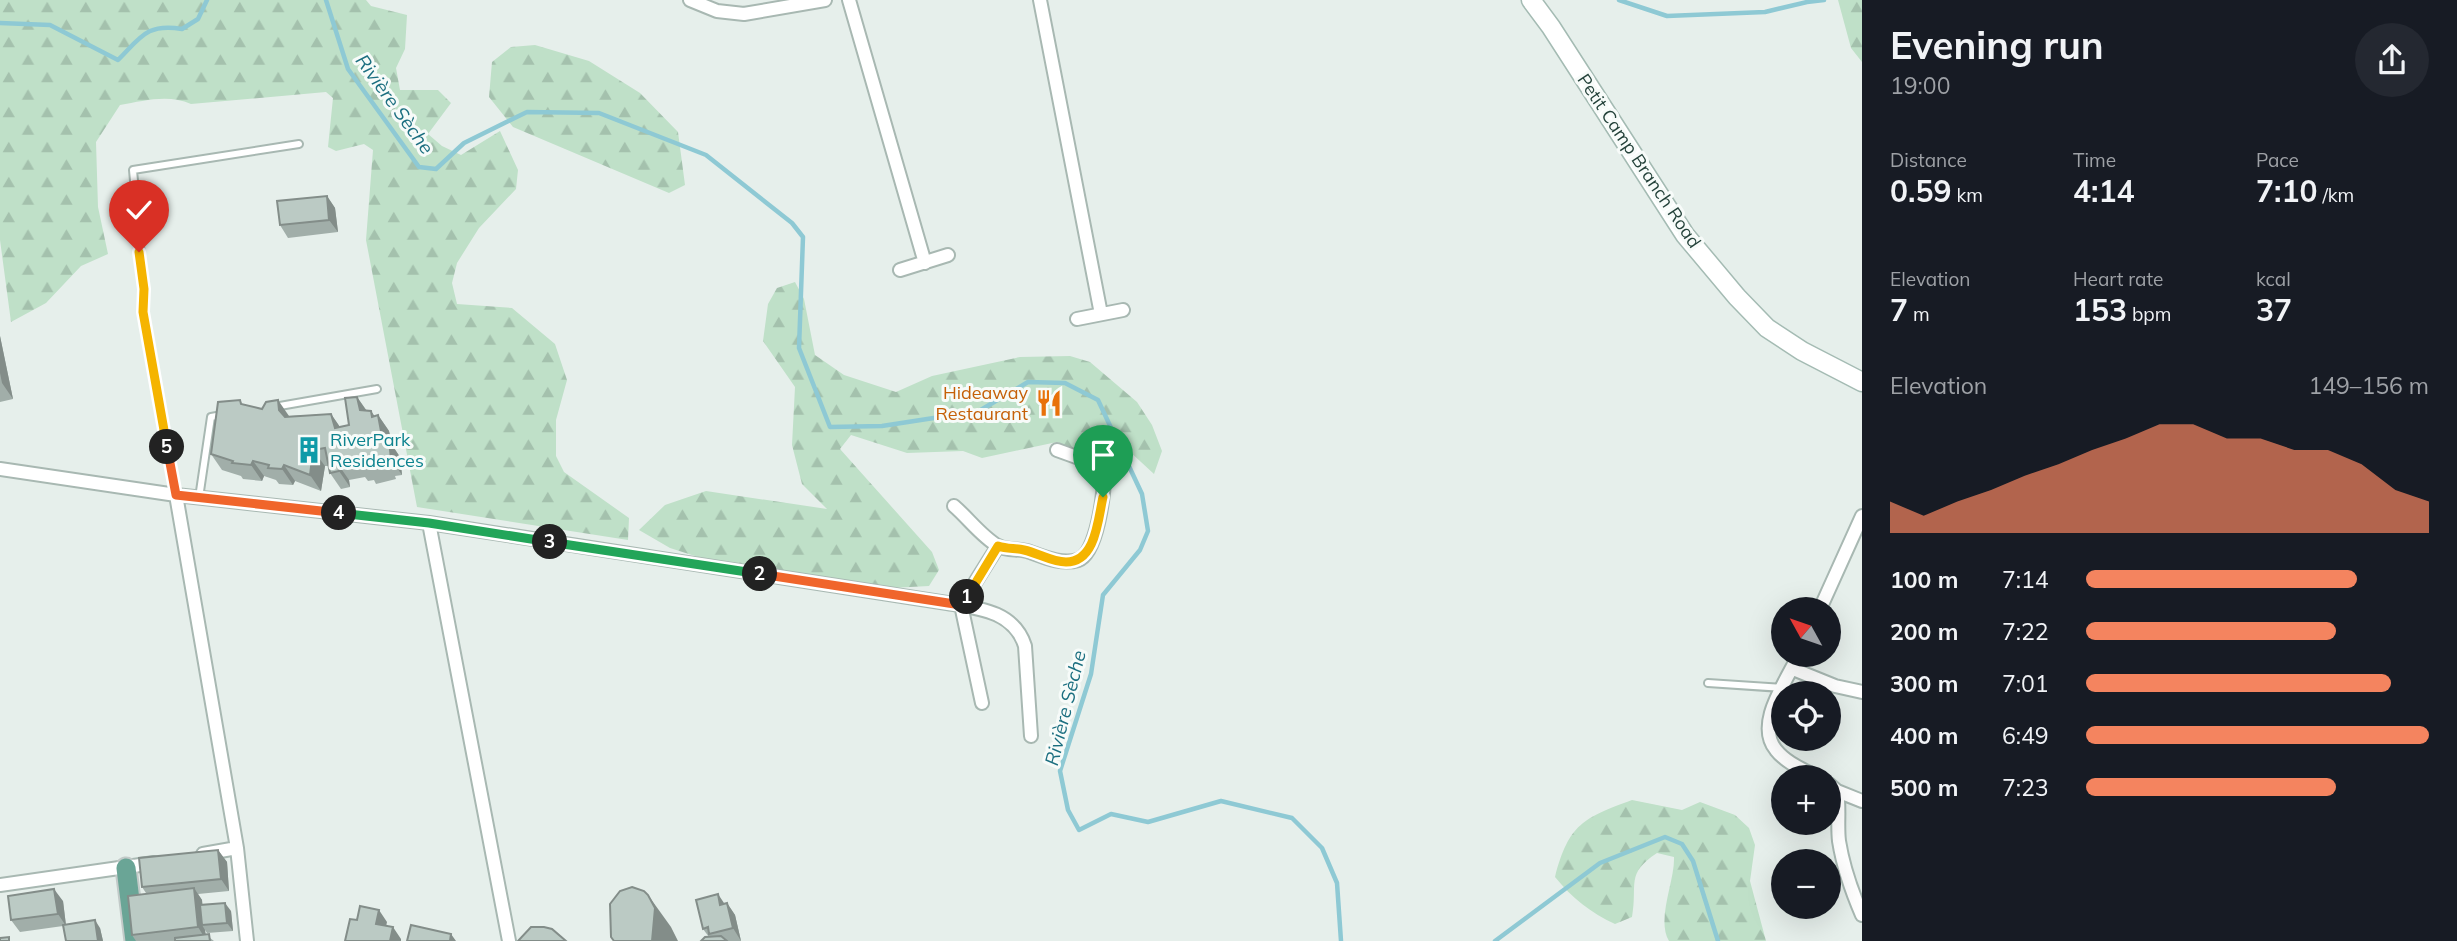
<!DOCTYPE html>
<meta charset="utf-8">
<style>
:root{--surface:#171b24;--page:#242831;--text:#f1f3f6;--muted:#9ea1a6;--accent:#f4845f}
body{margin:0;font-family:Mulish,sans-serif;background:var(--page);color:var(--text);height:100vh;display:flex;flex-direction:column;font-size:26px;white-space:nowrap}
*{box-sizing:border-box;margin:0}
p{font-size:23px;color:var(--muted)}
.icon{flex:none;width:38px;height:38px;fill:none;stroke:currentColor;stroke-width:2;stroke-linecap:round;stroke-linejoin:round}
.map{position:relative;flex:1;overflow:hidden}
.side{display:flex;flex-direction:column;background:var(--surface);width:595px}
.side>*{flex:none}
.needle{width:46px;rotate:310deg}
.fabs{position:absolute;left:1771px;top:597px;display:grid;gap:14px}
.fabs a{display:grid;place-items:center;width:70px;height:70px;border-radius:50%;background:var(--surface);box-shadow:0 7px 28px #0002;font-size:35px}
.pin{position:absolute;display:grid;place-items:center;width:60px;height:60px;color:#fff;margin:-72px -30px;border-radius:50% 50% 50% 0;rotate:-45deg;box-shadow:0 0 7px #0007}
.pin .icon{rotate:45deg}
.km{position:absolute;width:35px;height:35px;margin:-18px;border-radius:50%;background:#222;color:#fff;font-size:19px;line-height:35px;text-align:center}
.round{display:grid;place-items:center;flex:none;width:74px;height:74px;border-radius:37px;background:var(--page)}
.overview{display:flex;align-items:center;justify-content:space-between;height:119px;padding:0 28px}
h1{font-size:38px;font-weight:700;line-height:52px}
.metrics{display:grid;grid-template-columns:repeat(3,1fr);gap:10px;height:119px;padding:7px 28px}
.metrics div{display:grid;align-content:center}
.metrics b{font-size:30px;font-weight:700}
.metrics small{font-size:19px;font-weight:400}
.metrics p{font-size:19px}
.chart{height:196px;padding:14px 28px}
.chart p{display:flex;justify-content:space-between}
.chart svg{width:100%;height:126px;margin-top:7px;fill:var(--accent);opacity:.7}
ul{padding:0 28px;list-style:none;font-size:23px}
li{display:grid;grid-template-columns:112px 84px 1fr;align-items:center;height:52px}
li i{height:18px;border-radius:9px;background:var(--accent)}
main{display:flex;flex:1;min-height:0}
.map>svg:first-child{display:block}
.forest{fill:url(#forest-firs)}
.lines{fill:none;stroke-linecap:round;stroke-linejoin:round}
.stream{stroke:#8ec9d4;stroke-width:4.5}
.lane-casing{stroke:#a8b8b2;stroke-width:10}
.street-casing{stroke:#a8b8b2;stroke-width:16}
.secondary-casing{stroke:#a4bbb3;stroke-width:21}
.primary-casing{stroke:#c2cac8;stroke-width:23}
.lane{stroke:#fff;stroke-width:6}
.street{stroke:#fff;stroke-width:12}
.secondary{stroke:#fff;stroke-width:18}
.primary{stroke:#6aa596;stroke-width:19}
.wall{fill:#a1aea9}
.shaded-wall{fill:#838d89}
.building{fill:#bbcac4;stroke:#838d89;stroke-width:2}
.split-1-casing{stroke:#fff;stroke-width:14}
.split-2-casing{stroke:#fff;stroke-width:14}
.split-3-casing{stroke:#fff;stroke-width:14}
.split-4-casing{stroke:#fff;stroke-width:14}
.split-5-casing{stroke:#fff;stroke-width:14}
.split-6-casing{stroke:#fff;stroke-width:14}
.split-1{stroke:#f5b400;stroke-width:9}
.split-2{stroke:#f0652b;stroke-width:9}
.split-3{stroke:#22a559;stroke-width:9}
.split-4{stroke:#22a559;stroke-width:9}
.split-5{stroke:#f0652b;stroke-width:9}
.split-6{stroke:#f5b400;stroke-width:9}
.labels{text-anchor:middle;stroke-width:6;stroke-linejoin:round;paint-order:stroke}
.street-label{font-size:18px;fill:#24423a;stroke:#f7fbf9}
.food-label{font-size:18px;fill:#c56008;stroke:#f7fbf9;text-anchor:end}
.culture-label{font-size:18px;fill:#0d838f;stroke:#f7fbf9;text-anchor:start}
.water-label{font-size:19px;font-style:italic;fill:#1c6f80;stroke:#f7fbf9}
</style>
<main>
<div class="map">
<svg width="1862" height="941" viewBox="0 0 1862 941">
<defs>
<pattern id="forest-firs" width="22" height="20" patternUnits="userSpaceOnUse" patternTransform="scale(1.75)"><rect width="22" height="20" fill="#bfe0c8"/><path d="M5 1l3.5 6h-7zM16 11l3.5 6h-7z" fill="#a4c1ad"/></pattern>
</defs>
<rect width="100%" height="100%" fill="#e6efeb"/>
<path class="forest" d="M0,0H366L371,6L407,15L405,49L396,68L400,90H438L451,103L428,134L442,146L461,155L500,131L518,170L516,189L479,228L457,263L452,283L457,304L512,308L555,344L567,380L556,420V456L564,472L629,518L628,540L417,507L366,240L373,150L364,144L336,151L328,147L333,98L326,92L191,104C168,94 144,101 120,105L96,142L98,207L108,254L81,266L46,303L11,322L0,240Z
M1838,0H1862V62L1851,48Z
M535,45L589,61L640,93L678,132L685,185L669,193L513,127L489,97L492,62L511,47Z
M795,282L804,299L815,355L844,375L896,392L932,376L1020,357L1070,356L1090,362L1137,402L1152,425L1162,451L1154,474L1128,450L1091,458L1057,442L982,458L963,451L907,453L851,435L840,449L932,552L939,570L929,586L891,588L723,565L670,548L639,530L665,505L706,491L827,509L802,484L792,445L795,387L763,341L768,304L777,288Z
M1632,800L1682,810L1700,802L1735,815L1749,828L1755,845L1750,881L1766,941H1669C1656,919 1675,881 1674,857L1657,853C1625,874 1638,884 1632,917L1615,924C1591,913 1572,898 1555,877C1569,824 1583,818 1632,800Z"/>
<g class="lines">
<path class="stream" d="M326,0L348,69L419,167L436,169L464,143L527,112L599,113L706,155L792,223L803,237L799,348L830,427L882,426L979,411L1028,382L1065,383L1098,400L1142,494L1148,531L1140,550L1103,595L1091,674L1060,771L1068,810L1079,830L1111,814L1148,822L1221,801L1292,818L1322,848L1337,883L1341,941
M1619,0L1667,16L1765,12L1807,2L1824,0
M0,23L50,25L118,60C141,37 147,23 182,29L198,19L207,0
M1495,941L1600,863L1665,837L1682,844L1693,861L1718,941"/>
<defs>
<path id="lane" d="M274,407L377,389
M176,495L143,312L144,289L133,170L299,144
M199,498L211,417L222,415
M1708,683L1782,688"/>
<path id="street" d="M690,0L717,11L744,14L825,0
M849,0L925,263
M1040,0L1101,314
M900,270L948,255
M1077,319L1123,310
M0,469L176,495L429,523L947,603C978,608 1014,611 1025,646L1031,736
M176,495L237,848L247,941
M954,506C968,518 982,537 998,546C1008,551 1020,548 1030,552C1044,557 1062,565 1078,560C1097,554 1104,494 1104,475L1093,463L1057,450
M429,523L509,941
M1820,609L1862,516
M1799,654C1787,681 1754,723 1776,750C1786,763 1804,770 1817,777
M1793,669L1835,686L1862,692
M982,703L961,605L998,546
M1829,784L1837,791L1862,801
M1837,791C1840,808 1837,824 1839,841C1843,866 1852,892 1862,915
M203,854L237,848
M0,885L154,863"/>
<path id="secondary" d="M1531,0L1551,27L1685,235L1737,297L1767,328L1802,351L1862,382"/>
<path id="primary" d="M126,868L135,941"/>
</defs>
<use href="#lane" class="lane-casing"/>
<use href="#street" class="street-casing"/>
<use href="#secondary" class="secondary-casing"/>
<use href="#primary" class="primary-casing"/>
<use href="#lane" class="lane"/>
<use href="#street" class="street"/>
<use href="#secondary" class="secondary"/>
<use href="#primary" class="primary"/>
</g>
<path class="wall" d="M327,196L335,208L338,232L288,238L280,225Z
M0,336L13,399L0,402Z
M357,397L367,411H371L374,416L378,415L389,431L392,445L400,457L402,475L395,476L396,479L376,484L374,480L368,481L365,477L349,480L350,487L341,489L330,473L328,466H325L321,491L295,481L293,485L279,484L276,480L264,476L262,481L243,479L241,476L222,470L211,454L240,400L243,405L289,416L331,414L340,427L349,425Z
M218,850L227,862L229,891L198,894L202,900V905L231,911L233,931L207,933L205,930L206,935L214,941H136L132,935L146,893L142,887Z
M63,901L66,925L100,928L103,941H66L63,926L20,932L11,920Z
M727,903L735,915L741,941H701L709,937L703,929L725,904Z"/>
<path class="shaded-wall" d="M327,196L335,208L338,232L329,220Z
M0,336L13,399L2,383L0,373Z
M357,397L368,413L360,410Z
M278,400L289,416L290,426L279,410Z
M371,411L380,424L378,415L389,431L392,445L400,457L402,475L391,459L383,442Z
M331,414L342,430L335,428Z
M313,450L325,466L321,491L310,475Z
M253,461L264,476L262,481L251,465Z
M338,464L349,480L350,487L339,471Z
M284,465L295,481L293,485L282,469Z
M218,850L227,862L229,891L221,879Z
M194,888L202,900L205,925H202L205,930L206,940L198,927Z
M54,889L63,901L66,926L58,914Z
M718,894L726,906L720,905Z
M648,895L671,927L678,941H652Z
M225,903L231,911L233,931L227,923Z
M727,903L735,915L741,941L733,928Z
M379,910L387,922L384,936L376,924Z
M95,920L100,928L103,941H98Z
M393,927L401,939V941H390Z
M451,934L456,941H450Z"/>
<path class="building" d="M327,196L329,220L280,225L277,201Z
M357,397L360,410L371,411L372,417L378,415L383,442L389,441L391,459L384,461L385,463L365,468V464L357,465V460L338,464L339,471L330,473L325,448L313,450L310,475L284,465L282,469L268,468L269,465L253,461L251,465L232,463L233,461L211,454L218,402L240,400L241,404L262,409L266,402L278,400L279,410L285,417L331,414L335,428L349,425L345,398Z
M218,850L221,879L142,887L139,858Z
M632,887L644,891L648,895L655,908L652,941H614L611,937L610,904L620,891Z
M194,888L198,927L132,935L128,896Z
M54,889L58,914L11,920L8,896Z
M718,894L720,905L727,903L733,928L709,934L708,927L703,929L696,900Z
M225,903L227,923L202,925L200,905Z
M360,906L379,910L376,924L393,927L390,941H345L350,919L357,920Z
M95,920L98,941H66L63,925Z
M411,925L451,934L450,941H407Z
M531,927H544L552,929L566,941H518Z
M209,934L210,941H175V938Z
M721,936L727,941H701L705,937Z
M9,937V941H0V938Z"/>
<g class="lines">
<defs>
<path id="split-1" d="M967,597L998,546C1007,549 1015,548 1024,550C1038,553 1052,562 1066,562C1096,562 1098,519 1103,497"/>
<path id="split-2" d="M760,574L961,605L967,597"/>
<path id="split-3" d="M550,542L760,574"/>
<path id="split-4" d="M339,513L429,523L550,542"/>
<path id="split-5" d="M167,447L176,495L339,513"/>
<path id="split-6" d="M139,252L144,289L143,312L167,447"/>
</defs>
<use href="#split-1" class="split-1-casing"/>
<use href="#split-2" class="split-2-casing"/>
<use href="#split-3" class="split-3-casing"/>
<use href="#split-4" class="split-4-casing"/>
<use href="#split-5" class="split-5-casing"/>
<use href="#split-6" class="split-6-casing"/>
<use href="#split-1" class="split-1"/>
<use href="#split-2" class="split-2"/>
<use href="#split-3" class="split-3"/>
<use href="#split-4" class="split-4"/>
<use href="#split-5" class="split-5"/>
<use href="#split-6" class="split-6"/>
</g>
<defs>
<symbol id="restaurant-bare" viewBox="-9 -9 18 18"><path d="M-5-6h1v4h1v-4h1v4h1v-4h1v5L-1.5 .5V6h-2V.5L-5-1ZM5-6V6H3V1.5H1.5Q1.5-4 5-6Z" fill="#e8710a" stroke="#f7fbf9" stroke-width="2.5" paint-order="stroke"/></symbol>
<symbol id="building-bare" viewBox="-9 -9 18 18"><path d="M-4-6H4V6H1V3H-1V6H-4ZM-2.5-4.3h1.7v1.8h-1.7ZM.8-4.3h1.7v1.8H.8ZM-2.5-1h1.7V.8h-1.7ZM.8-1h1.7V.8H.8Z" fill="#0f9aa8" stroke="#f7fbf9" stroke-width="2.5" paint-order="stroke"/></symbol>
</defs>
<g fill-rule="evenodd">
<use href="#restaurant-bare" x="1030" y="384" width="38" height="38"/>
<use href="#building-bare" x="290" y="431" width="38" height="38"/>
</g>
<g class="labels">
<g class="street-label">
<text transform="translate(1639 161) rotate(56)" y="6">Petit Camp Branch Road</text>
</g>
<g class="food-label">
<text x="1028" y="399">Hideaway<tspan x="1028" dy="21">Restaurant</tspan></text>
</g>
<g class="culture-label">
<text x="330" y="446">RiverPark<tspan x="330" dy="21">Residences</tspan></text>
</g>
<g class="water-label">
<text transform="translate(395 104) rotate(54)" y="7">Rivière Sèche</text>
<text transform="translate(1065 708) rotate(-76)" y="7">Rivière Sèche</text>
</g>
</g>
</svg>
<div class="fabs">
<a><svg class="needle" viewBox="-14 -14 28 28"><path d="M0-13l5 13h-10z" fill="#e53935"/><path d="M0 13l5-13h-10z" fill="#9ea1a6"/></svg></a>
<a><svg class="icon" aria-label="locate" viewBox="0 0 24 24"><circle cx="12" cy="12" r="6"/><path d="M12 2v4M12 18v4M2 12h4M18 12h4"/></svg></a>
<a>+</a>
<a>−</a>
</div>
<div class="pin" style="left:1103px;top:497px;background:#1e9e55"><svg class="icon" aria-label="arrive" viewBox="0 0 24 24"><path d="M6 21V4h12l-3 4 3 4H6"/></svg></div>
<div class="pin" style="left:139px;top:252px;background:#d93025"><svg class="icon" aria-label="check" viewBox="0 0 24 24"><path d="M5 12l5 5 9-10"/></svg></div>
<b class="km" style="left:967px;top:597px">1</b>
<b class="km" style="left:760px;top:574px">2</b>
<b class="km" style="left:550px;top:542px">3</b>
<b class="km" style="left:339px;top:513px">4</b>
<b class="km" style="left:167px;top:447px">5</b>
</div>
<section class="side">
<div class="overview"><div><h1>Evening run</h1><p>19:00</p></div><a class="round"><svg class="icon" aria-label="share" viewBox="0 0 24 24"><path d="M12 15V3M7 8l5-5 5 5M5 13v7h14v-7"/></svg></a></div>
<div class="metrics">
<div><p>Distance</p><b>0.59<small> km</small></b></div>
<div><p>Time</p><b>4:14</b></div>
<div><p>Pace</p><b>7:10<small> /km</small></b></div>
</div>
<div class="metrics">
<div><p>Elevation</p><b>7<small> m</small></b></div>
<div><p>Heart rate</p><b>153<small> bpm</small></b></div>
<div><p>kcal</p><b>37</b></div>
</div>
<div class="chart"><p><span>Elevation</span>149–156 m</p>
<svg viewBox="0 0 160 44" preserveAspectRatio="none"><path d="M0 44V33L10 38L20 33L30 29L40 24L50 20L60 15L70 11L80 6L90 6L100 11L110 11L120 15L130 15L140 20L150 29L160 33V44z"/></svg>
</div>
<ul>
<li><b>100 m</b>7:14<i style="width:79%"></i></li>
<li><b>200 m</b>7:22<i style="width:73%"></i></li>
<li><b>300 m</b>7:01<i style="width:89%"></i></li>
<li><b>400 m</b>6:49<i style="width:100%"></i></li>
<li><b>500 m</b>7:23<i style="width:73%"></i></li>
</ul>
</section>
</main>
